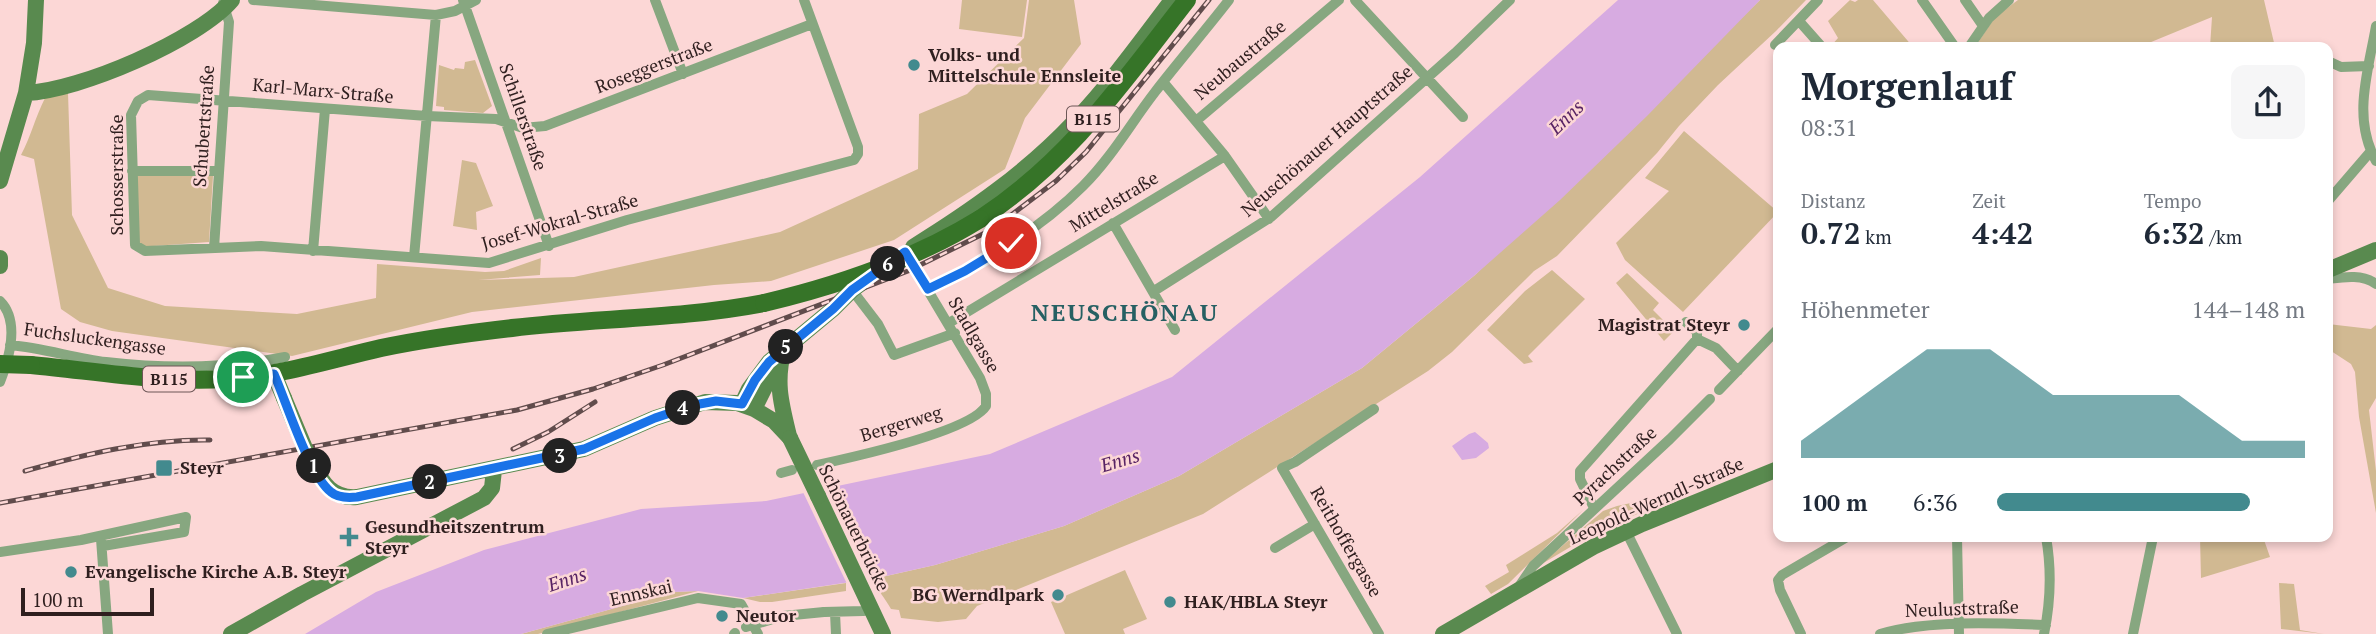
<!DOCTYPE html>
<html lang="de">
<meta charset="utf-8">
<style>
:root{--surface:#fff;--page:#f6f6f7;--text:#1f2937;--muted:#747a83;--accent:#428a8e}
body{margin:0;font-family:"PT Serif",serif;background:var(--page);color:var(--text);height:100vh;display:flex;flex-direction:column;font-size:26px;white-space:nowrap}
*{box-sizing:border-box;margin:0}
p{font-size:23px;color:var(--muted)}
.icon{flex:none;width:38px;height:38px;fill:none;stroke:currentColor;stroke-width:2;stroke-linecap:round;stroke-linejoin:round}
.map{position:relative;flex:1;overflow:hidden}
.details{position:absolute;left:1773px;top:42px;width:560px;height:500px;display:flex;flex-direction:column;background:var(--surface);border-radius:14px;box-shadow:0 4px 10px #0003}
.details>*{flex:none}
.scale{position:absolute;left:21px;bottom:18px;width:133px;box-sizing:border-box;padding-left:7px;border:4px solid #2f1f1f;border-top:0;font-size:19px;line-height:24px;white-space:nowrap;color:#2f1f1f;-webkit-text-stroke:5px #fcd7d6;paint-order:stroke}
.pin{position:absolute;display:grid;place-items:center;width:60px;height:60px;color:#fff;margin:-30px;border:4px solid #fff;border-radius:50%;box-shadow:0 2px 7px #0007}
.km{position:absolute;width:35px;height:35px;margin:-18px;border-radius:50%;background:#222;color:#fff;font-size:19px;line-height:35px;text-align:center}
.round{display:grid;place-items:center;flex:none;width:74px;height:74px;border-radius:14px;background:var(--page)}
.summary{display:flex;align-items:center;justify-content:space-between;height:119px;padding:0 28px}
h1{font-size:38px;font-weight:600;line-height:52px}
.figures{display:grid;grid-template-columns:repeat(3,1fr);gap:10px;height:119px;padding:7px 28px}
.figures div{display:grid;align-content:center}
.figures b{font-size:30px;font-weight:600}
.figures small{font-size:19px;font-weight:400}
.figures p{font-size:19px}
.chart{height:196px;padding:14px 28px}
.chart p{display:flex;justify-content:space-between}
.chart svg{width:100%;height:126px;margin-top:7px;fill:var(--accent);opacity:.7}
ul{padding:0 28px;list-style:none;font-size:23px}
li{display:grid;grid-template-columns:112px 84px 1fr;align-items:center;height:52px}
li i{height:18px;border-radius:9px;background:var(--accent)}
.map>svg:first-child{display:block}
.green{fill:#d1b992}
.water{fill:#d7abe1}
.pier{fill:#fcd7d6}
.lines{fill:none;stroke-linecap:round;stroke-linejoin:round}
.street{stroke:#87a780;stroke-width:10}
.secondary{stroke:#598a4f;stroke-width:16}
.primary{stroke:#367428;stroke-width:18}
.rail-casing{stroke:#614c4c;stroke-width:5}
.rail{stroke:#fcd7d6;stroke-width:2.5;stroke-dasharray:8;stroke-linecap:butt}
.street-bridge{stroke:#87a780;stroke-width:10}
.secondary-bridge{stroke:#598a4f;stroke-width:16}
.primary-bridge{stroke:#367428;stroke-width:18}
.route-casing{stroke:#fff;stroke-width:14}
.route{stroke:#1a73e8;stroke-width:9}
.poi-dot{fill:#428a8e;stroke:#fcd7d6;stroke-width:2.5}
.labels{text-anchor:middle;stroke-width:5;stroke-linejoin:round;paint-order:stroke}
.shield{fill:#fcd7d6;stroke:#6c5656;stroke-width:2}
.shield-label{font-size:16px;font-weight:bold;fill:#2f1f1f}
.poi-label{font-size:18px;font-weight:bold;fill:#2f1f1f;stroke:#fcd7d6;text-anchor:start}
.street-label{font-size:18px;fill:#2f1f1f;stroke:#fcd7d6}
.water-label{font-size:19px;font-style:italic;fill:#582364;stroke:#fcd7d6}
.district-label{font-size:24px;font-weight:bold;letter-spacing:2px;fill:#266063;stroke:#fcd7d6}
</style>
<div class="map">
<svg width="2376" height="634" viewBox="0 0 2376 634">
<rect width="100%" height="100%" fill="#fcd7d6"/>
<path class="green" d="M962,0H1027L1022,37L959,29Z
M1029,0H1074L1081,44L1025,118L1005,169L894,240L771,281L714,285L472,312L292,356L112,331L80,322L61,309L34,159L21,155C31,136 35,118 45,98L68,93L72,215L108,288L165,306L297,314L376,298L377,264L485,272L504,271L541,258L540,275L478,280L574,277L780,232L918,169L919,114L967,94L1024,38Z
M1760,0H1806L1776,31L1718,85L1679,126L1657,153L1557,256L1534,271L1452,352L1428,371L1203,514L977,606L966,619L938,622L901,618L899,610L891,609C885,598 877,590 873,579L935,565L1064,526L1179,476L1362,368L1475,275Z
M1850,0L1855,2L1858,0H1873L1913,47H1830L1838,38L1828,21Z
M2018,0H2264L2275,47H2210L2212,17L2139,47H1975L1995,17Z
M475,60L492,106L483,113L444,110V107L436,106L439,65L454,70L455,68L464,69L465,62Z
M1684,131L1778,212L1683,312L1625,260L1616,243L1669,191L1645,178Z
M462,160L476,163L493,206L476,212L477,230L453,226Z
M137,176H213L209,242L139,247Z
M1552,270L1585,299L1528,356L1533,362L1524,364L1487,330L1525,291Z
M1627,273L1659,303L1653,310L1674,331L1664,341L1616,283Z
M2328,324L2371,329L2376,325V398L2369,410L2376,471V513L2359,417L2355,372L2351,364L2328,349Z
M1654,498L1673,499L1599,530L1540,565L1603,511L1617,506Z
M1583,510L1508,584L1491,594L1485,586L1509,572L1506,565L1557,533Z
M2200,537H2263L2270,557L2201,578Z
M1125,570L1147,619L1123,629L1125,634H1065L1051,602Z
M846,583V591L772,602H760L743,598Z
M2279,583L2294,584L2300,630L2324,634L2281,629Z
M698,591L538,634H521L673,592Z"/>
<path class="water" d="M1618,0H1760L1647,116L1560,200L1475,275L1362,368L1179,476L1064,526L935,565L877,578L743,598L698,591L673,592L521,634H305L376,592L484,550L641,509L766,501L990,454L1172,377L1420,177Z
M1475,432L1488,443L1489,448L1476,458L1462,460L1452,446L1469,434Z"/>
<path class="pier" d="M826,485L873,582L848,586L802,490Z"/>
<g class="lines">
<path class="street" d="M253,0L436,15L455,11L476,0
M463,0L549,246
M655,0L683,74
M804,0L858,147V154L854,160L627,220L489,263L261,246L145,251L135,245L131,115L138,101L148,95L427,116L496,119L523,128L545,126L812,24
M1355,0L1463,117
M1922,0L1955,47
M1965,0L1983,26
M1799,21L1822,47
M2376,26C2368,72 2352,118 2376,161
M1775,45L1818,0
M1969,47L1989,18L2009,0
M2328,61L2341,67L2369,66
M1164,83L1225,156L1269,219
M1196,121L1339,0
M132,171H217
M2328,201L2371,151
M1113,223L1175,330
M214,248L229,22L223,3
M313,251L325,109
M414,257L436,15
M2328,279C2344,277 2362,274 2376,284
M928,289C984,262 1039,230 1083,186C1112,157 1131,123 1155,92C1179,61 1205,31 1229,0
M852,290L878,324L894,355L955,333
M1154,291L1271,217L1455,53L1510,0
M0,301C20,321 9,359 0,382
M1686,322L1697,332V339L1716,348L1738,371
M949,323L1225,156
M10,345C43,348 74,358 106,362C167,369 224,369 285,357
M1719,390L1778,329
M1374,409L1295,462L1282,468L1379,634
M817,465C849,458 970,432 986,406V394L980,378L905,252
M781,473L792,470
M1594,508L1580,479V471L1697,339
M1626,531L1677,634
M1957,537L1959,634
M101,539L108,634
M1275,548L1315,524
M0,552L81,540L186,517L184,532L103,546
M1518,588L1533,566L1670,439L1710,399
M824,612L863,611L872,609
M835,613L836,634
M547,634L698,598L741,604L758,634
M734,634L735,633
M1801,634L1780,590L1778,580L1782,575L1847,537
M1880,634C1928,620 1996,623 2046,625
M2044,634C2051,600 2052,571 2046,537
M2133,634L2153,537"/>
<path class="secondary" d="M26,93C79,91 198,40 232,0
M0,181L26,93L34,43L36,0
M913,247C971,211 1027,172 1074,122C1110,84 1141,41 1172,0
M0,258V266
M2328,270L2376,250
M784,349C775,382 781,403 789,436
M274,374L284,398
M742,404L749,389L769,362L833,309L852,290L877,272
M754,409L775,367
M310,460C322,481 330,499 357,497L584,449L655,418L705,402L737,403L754,409L774,421L790,438
M818,496L883,634
M231,634L302,594L484,498L492,488L494,470
M1443,634L1593,547L1642,524L1778,469"/>
<path class="primary" d="M980,219C1070,160 1122,83 1187,0
M31,365C95,371 160,383 226,379C279,376 329,360 381,348C424,339 468,333 512,328C596,318 681,319 764,303"/>
<defs>
<path id="rail" d="M513,449L548,432L595,402
M25,471C86,454 147,439 210,440
M0,503L517,410L593,389L663,365L908,271L993,229L1056,181L1086,152L1209,0"/>
</defs>
<use href="#rail" class="rail-casing"/>
<use href="#rail" class="rail"/>
<path class="street-bridge" d="M746,627L783,616L824,612"/>
<path class="secondary-bridge" d="M284,398L310,460
M790,438L818,496"/>
<path class="primary-bridge" d="M764,303C840,285 914,260 980,219
M0,364L31,365"/>
</g>
<g class="lines">
<defs>
<path id="route" d="M243,377L274,374C286,401 309,475 331,492C338,498 348,498 357,497L584,449L655,418L694,405L716,401L742,404L755,380L769,362L833,309L852,290L905,252L928,289L965,271L1011,243"/>
</defs>
<use href="#route" class="route-casing"/>
<use href="#route" class="route"/>
</g>
<g class="poi-dot">
<circle cx="914" cy="65" r="7"/>
<circle cx="1744" cy="325" r="7"/>
<rect x="155" y="459" width="18" height="18" rx="3.5"/>
<path d="M345.5 526.5h7v7h7v7h-7v7h-7v-7h-7v-7h7z"/>
<circle cx="71" cy="572" r="7"/>
<circle cx="1058" cy="595" r="7"/>
<circle cx="1170" cy="602" r="7"/>
<circle cx="722" cy="616" r="7"/>
</g>
<g class="labels">
<g class="shield">
<rect x="1067" y="106.5" width="52" height="25" rx="5"/>
<rect x="143" y="366.5" width="52" height="25" rx="5"/>
</g>
<g class="shield-label">
<text x="1093" y="125">B115</text>
<text x="169" y="385">B115</text>
</g>
<g class="poi-label">
<text x="928" y="61">Volks- und<tspan x="928" dy="21">Mittelschule Ennsleite</tspan></text>
<text x="1730" y="331" text-anchor="end">Magistrat Steyr</text>
<text x="180" y="474">Steyr</text>
<text x="365" y="533">Gesundheitszentrum<tspan x="365" dy="21">Steyr</tspan></text>
<text x="85" y="578">Evangelische Kirche A.B. Steyr</text>
<text x="1044" y="601" text-anchor="end">BG Werndlpark</text>
<text x="1184" y="608">HAK/HBLA Steyr</text>
<text x="736" y="622">Neutor</text>
</g>
<g class="street-label">
<text transform="translate(1240 60) rotate(-40)" y="6">Neubaustraße</text>
<text transform="translate(654 66) rotate(-21)" y="6">Roseggerstraße</text>
<text transform="translate(323 91) rotate(5)" y="6">Karl-Marx-Straße</text>
<text transform="translate(523 117) rotate(71)" y="6">Schillerstraße</text>
<text transform="translate(204 126) rotate(-86)" y="6">Schubertstraße</text>
<text transform="translate(1327 141) rotate(-41)" y="6">Neuschönauer Hauptstraße</text>
<text transform="translate(117 175) rotate(-90)" y="6">Schosserstraße</text>
<text transform="translate(1114 202) rotate(-31)" y="6">Mittelstraße</text>
<text transform="translate(560 222) rotate(-16)" y="6">Josef-Wokral-Straße</text>
<text transform="translate(974 335) rotate(60)" y="6">Stadlgasse</text>
<text transform="translate(95 339) rotate(8)" y="6">Fuchsluckengasse</text>
<text transform="translate(901 424) rotate(-17)" y="6">Bergerweg</text>
<text transform="translate(1615 466) rotate(-43)" y="6">Pyrachstraße</text>
<text transform="translate(1656 501) rotate(-24)" y="6">Leopold-Werndl-Straße</text>
<text transform="translate(854 528) rotate(64)" y="6">Schönauerbrücke</text>
<text transform="translate(1346 542) rotate(60)" y="6">Reithoffergasse</text>
<text transform="translate(641 593) rotate(-13)" y="6">Ennskai</text>
<text transform="translate(1962 609) rotate(-2)" y="6">Neuluststraße</text>
</g>
<g class="water-label">
<text transform="translate(1566 117) rotate(-44)" y="7">Enns</text>
<text transform="translate(1120 460) rotate(-17)" y="7">Enns</text>
<text transform="translate(567 579) rotate(-19)" y="7">Enns</text>
</g>
<g class="district-label">
<text x="1125" y="321">NEUSCHÖNAU</text>
</g>
</g>
</svg>
<div class="scale">100 m</div>
<div class="pin" style="left:243px;top:377px;background:#1e9e55"><svg class="icon" aria-label="arrive" viewBox="0 0 24 24"><path d="M6 21V4h12l-3 4 3 4H6"/></svg></div>
<div class="pin" style="left:1011px;top:243px;background:#d93025"><svg class="icon" aria-label="check" viewBox="0 0 24 24"><path d="M5 12l5 5 9-10"/></svg></div>
<b class="km" style="left:314px;top:466px">1</b>
<b class="km" style="left:430px;top:482px">2</b>
<b class="km" style="left:560px;top:456px">3</b>
<b class="km" style="left:683px;top:408px">4</b>
<b class="km" style="left:786px;top:347px">5</b>
<b class="km" style="left:888px;top:264px">6</b>
<section class="details">
<div class="summary"><div><h1>Morgenlauf</h1><p>08:31</p></div><a class="round"><svg class="icon" aria-label="share" viewBox="0 0 24 24"><path d="M12 15V3M7 8l5-5 5 5M5 13v7h14v-7"/></svg></a></div>
<div class="figures">
<div><p>Distanz</p><b>0.72<small> km</small></b></div>
<div><p>Zeit</p><b>4:42</b></div>
<div><p>Tempo</p><b>6:32<small> /km</small></b></div>
</div>
<div class="chart"><p><span>Höhenmeter</span>144–148 m</p>
<svg viewBox="0 0 160 44" preserveAspectRatio="none"><path d="M0 44V38L10 30L20 22L30 14L40 6L50 6L60 6L70 14L80 22L90 22L100 22L110 22L120 22L130 30L140 38L150 38L160 38V44z"/></svg>
</div>
<ul>
<li><b>100 m</b>6:36<i style="width:82%"></i></li>
</ul>
</section>
</div>
